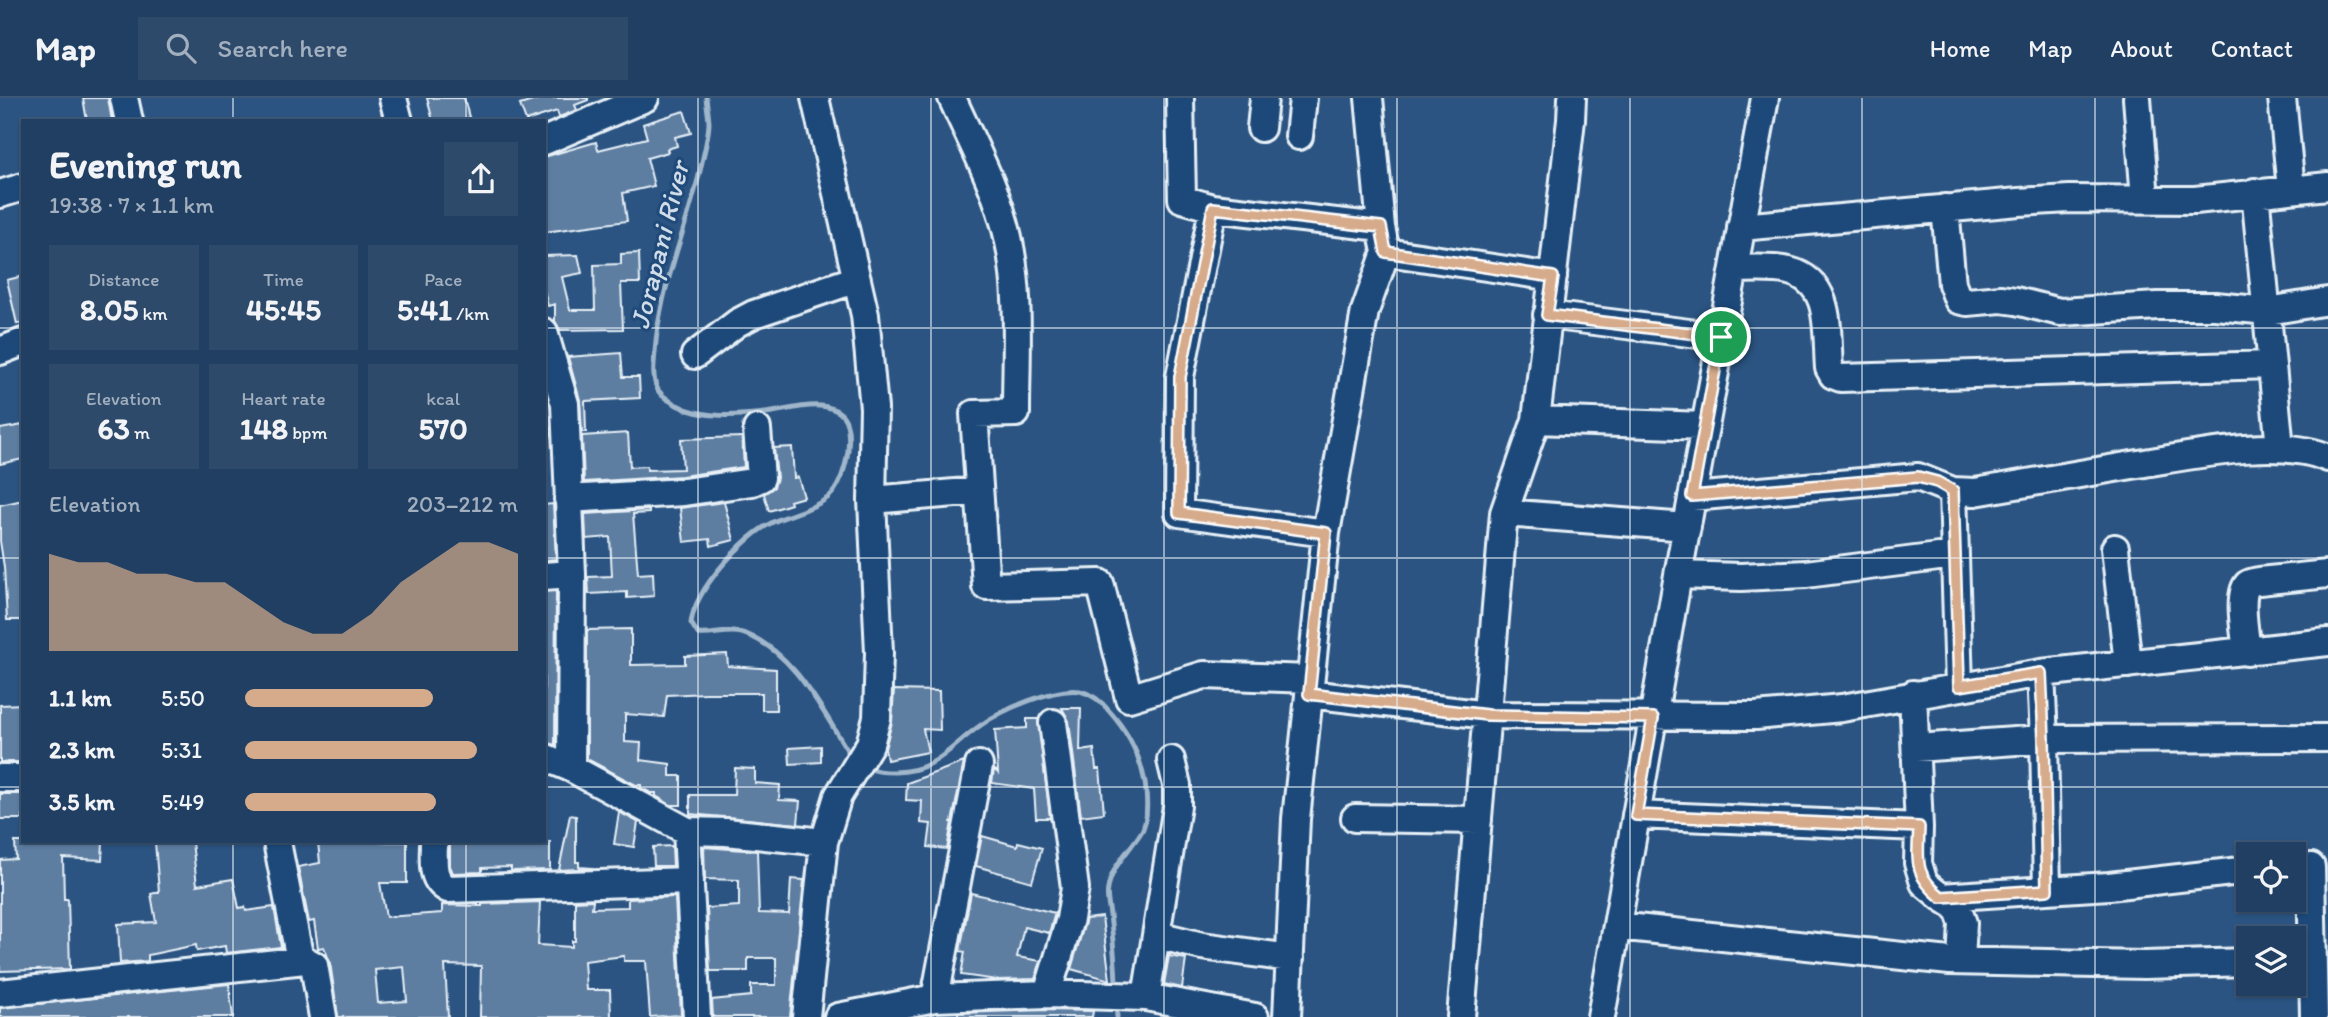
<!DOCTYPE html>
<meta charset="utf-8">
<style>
:root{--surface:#203f62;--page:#2d4a6b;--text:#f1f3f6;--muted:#a2afbe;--line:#3d5877;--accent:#d6ab8b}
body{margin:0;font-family:Itim,sans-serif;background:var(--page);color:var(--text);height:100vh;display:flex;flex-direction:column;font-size:26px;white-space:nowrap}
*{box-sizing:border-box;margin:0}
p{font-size:23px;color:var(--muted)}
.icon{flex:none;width:38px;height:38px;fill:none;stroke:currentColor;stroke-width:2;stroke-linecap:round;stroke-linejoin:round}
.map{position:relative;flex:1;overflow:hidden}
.drawer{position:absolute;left:21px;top:21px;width:525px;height:724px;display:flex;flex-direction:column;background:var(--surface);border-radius:0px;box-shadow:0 2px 5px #0004,0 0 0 2px var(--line)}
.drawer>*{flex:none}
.buttons{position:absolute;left:2236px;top:744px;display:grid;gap:14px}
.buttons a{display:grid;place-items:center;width:70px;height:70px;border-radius:0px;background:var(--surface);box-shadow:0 2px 5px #0004,0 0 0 2px var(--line);font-size:35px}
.pin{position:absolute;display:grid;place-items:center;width:60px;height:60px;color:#fff;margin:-30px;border:4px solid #fff;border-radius:50%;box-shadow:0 2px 7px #0007}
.round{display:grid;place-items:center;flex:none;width:74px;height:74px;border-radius:0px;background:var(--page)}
.head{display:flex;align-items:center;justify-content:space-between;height:119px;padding:0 28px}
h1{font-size:38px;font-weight:700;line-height:52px}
.stats{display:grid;grid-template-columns:repeat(3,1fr);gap:10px;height:119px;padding:7px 28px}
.stats div{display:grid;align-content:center;border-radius:0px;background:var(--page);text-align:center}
.stats b{font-size:30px;font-weight:700}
.stats small{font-size:19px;font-weight:400}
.stats p{font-size:19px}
.chart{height:196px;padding:14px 28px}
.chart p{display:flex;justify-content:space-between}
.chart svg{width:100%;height:126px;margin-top:7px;fill:var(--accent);opacity:.7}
ul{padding:0 28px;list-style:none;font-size:23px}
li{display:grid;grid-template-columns:112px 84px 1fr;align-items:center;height:52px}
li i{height:18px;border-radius:9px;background:var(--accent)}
header{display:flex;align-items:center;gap:42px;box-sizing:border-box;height:98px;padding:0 35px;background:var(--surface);border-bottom:2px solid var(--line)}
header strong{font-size:33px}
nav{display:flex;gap:38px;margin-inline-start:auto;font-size:24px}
.search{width:490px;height:63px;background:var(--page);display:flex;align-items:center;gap:18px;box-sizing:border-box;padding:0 24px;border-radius:0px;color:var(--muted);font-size:26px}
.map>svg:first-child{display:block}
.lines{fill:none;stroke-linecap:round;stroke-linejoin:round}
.stream{stroke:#a0b6cb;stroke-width:5}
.building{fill:#5d7da1;stroke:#e8f1f8;stroke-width:2;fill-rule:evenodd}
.minor-casing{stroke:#e8f1f8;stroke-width:32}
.minor{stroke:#1f4a7a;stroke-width:26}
.route-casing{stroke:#fff;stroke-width:14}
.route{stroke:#d6ab8b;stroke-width:9}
.grid{fill:none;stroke:#e8f1f8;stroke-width:2;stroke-opacity:0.55}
.labels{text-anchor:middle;stroke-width:6;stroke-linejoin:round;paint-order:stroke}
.water-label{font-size:28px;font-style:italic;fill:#d0dde9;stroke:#1f4a7a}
</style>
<header>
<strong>Map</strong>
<div class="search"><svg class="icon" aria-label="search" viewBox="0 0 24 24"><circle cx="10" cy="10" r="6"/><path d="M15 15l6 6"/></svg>Search here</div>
<nav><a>Home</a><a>Map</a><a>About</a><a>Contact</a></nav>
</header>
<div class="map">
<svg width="2328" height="919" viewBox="0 0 2328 919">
<rect width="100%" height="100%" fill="#2b5482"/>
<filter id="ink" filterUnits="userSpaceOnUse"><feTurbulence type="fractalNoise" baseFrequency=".0143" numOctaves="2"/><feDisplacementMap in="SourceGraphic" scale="14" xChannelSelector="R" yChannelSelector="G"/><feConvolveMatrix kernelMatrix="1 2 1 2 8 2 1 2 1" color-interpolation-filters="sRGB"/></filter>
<g filter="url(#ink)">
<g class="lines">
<path class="stream" d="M706,0C707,9 709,18 709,26C708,42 703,58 700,73C686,133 659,192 655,254C654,265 652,280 657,290C660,298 670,303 677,307C702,321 738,318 766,315C787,313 826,298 843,318C851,328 849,352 846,364C843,376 837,394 826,401C811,412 790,416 773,424C743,439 695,491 691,525L698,536C713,538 728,531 742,535C792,550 823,614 849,655L854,659
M864,667C873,674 884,674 895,674C937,673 949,649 981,627C1002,612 1054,589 1080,593C1093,596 1102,604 1110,614C1127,633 1140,658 1145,684C1147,699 1149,724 1140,736C1129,753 1111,769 1108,791C1106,798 1109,809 1110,817C1113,842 1116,866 1116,891
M1116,904L1117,919"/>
</g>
<path class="building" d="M83,0H108L112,23H87Z
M427,0H464L470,23H433Z
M542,0H588V2L575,7L577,12L559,19L557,13L526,23L520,7Z
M684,13L691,35L675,39L677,48L667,51L668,54L647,60L654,88L623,95L627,123L544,134V59L596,44L598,52L647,40L643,26Z
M639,155L640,185H621L623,231L560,232L555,223V206L548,208L544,192V158L578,157L582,175L562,179L570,212H595L594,167L621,166V156Z
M23,178V225L17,226L7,182Z
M621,255L623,279H639L640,300L585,303L586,334H582L580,302L568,259Z
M23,327V361L0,366V331Z
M628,335L630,369L647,368V372L683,371L681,341L742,339L744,369L682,378L584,384L582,338Z
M792,349L794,380L798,379L804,399L790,403L791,406L769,413L764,396L774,389L777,380L774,350Z
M23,402V522H7L4,469L0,443V407Z
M724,404L734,442L711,448L710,441L684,444L680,410Z
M553,406L556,461L544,462V407Z
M649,412V415L633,416L638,476L653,475L654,498L627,500V494L589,496L588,479L612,478L610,439L586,441L585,416Z
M556,493L555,647L544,644V494Z
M631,531V567L685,566V558L727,556L728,568L776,571V612H762V595H706L667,597L664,619L625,616V644L641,645L640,662L670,666V678H681V707H671L656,698V695H651L641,690V687H636L587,661V532Z
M894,592L939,593L940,632L923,631L928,654L887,662L885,651L892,624Z
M23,606V664H0V607Z
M1062,610H1081L1080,653L1094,651L1096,671H1100L1104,715L1081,718L1069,623Z
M1027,621H1038L1050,720H1036L1034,691L992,685L994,671L998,675L995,632L1027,630Z
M821,648V664L790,666L789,650Z
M964,664L952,724H950H952L947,751L928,749L931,726L921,725L922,703L906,702L907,685Z
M735,670L755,671V685L780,687L779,702L800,703L798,726L690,716V697H734Z
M0,696H23V721H0Z
M619,714L638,724L634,749L614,746Z
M570,717L576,718V764H579V769L593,770L559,772Z
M982,738L1017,748L1018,744L1042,750L1032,784L976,768Z
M15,744H103L102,762L63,760L64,801H68L70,871L0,873V762L16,761Z
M155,744H192L197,787L233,781L239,810L245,809L246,813L274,809L281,849L226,855L225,848L197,853L196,847L148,857V863L120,865L118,826L156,824L151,796L159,794Z
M318,744H407V785H380L386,819L442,815V807L482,808V806L540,804L538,847L572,849V843H575V803L593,802L592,810L628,809V801L675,799L681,917L650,919L646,863H624V858L584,863L586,892H610L611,919H480L481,868L445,867L448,919H338L330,864L324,849L318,850L314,823L309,824L298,769L320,765ZM404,869L407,903L378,905L375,872Z
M450,744H550V772L511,773V769L482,770V774L453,775L450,768Z
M672,748L673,768H654L653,749Z
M704,749L757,753L759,815L789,816L791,781L804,782L790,919H713L712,902L751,898V887H776V860H748V873H710L707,810L739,808V782L705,781Z
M971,795L1055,815L1049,835L1024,829L1017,859L1041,863L1035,881L997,882L961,877L965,854L960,853Z
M1102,819L1110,882L1071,871L1086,821Z
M1169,858L1186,861L1182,890L1164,886Z
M229,886L233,919H0V910Z
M1047,912L1093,913L1092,919H958V915Z"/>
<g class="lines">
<defs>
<path id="minor" d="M124,0L129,23
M393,0L399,23
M952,0C972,45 997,90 1008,139C1021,196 1016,256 1016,315L974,316L986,488L1100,485L1129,600L1204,577L1310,581
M1180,0L1182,101L1213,110L1381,129L1386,154L1365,213L1326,435L1296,721L1287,919
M1369,0L1381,129
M2137,0L2145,101
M2282,0L2291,91
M1261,30L1264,0
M1299,38L1303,0
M544,43L645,0
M2255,94L2280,350
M0,96L23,89
M1213,110L1180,279L1179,415L1326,435
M1945,110L1952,186L1958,202L1967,204L2001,201L2016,203L2060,214L2158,208H2215L2268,213L2328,203
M1741,129L2019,104L2069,101L2195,102L2328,88
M1386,154L1553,179
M1734,171C1751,171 1772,169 1789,173C1833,184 1826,233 1829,270L1833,277L1841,280L2272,267
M1547,217L1721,239
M544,234L565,306L572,476L571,670
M0,253L23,244
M695,257L737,225L754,216L857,181
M1536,322L1705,328
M1953,393L1959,588
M1692,399L1918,379L1953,393L1975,394C2029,385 2084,375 2138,366C2190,358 2281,338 2328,360
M568,401L684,394L752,384L761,380L757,331
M872,402L979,393
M1504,415L1687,429
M2115,450L2128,566
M1678,477L1741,479L1806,476L1954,457
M544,478L572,476
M2247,554C2246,541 2237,495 2248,486C2249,485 2257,483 2259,483L2328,476
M2041,575L2044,641L2047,792
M1309,596L1487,617L1756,618L1842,610L2041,575L2328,544
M1913,596L1919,729L1918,765L1924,785L1941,799L1957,809L1963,825L1961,863
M1916,650L2044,641L2328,640
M544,659L571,670L687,733L726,734L824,744
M0,680H23
M1636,717L1919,729
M1355,720L1478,722
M687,733L697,919
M277,744L300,862
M434,744C434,762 430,782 448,791L690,783
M2311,769L2314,919
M1941,799L2109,788L2249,772
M1617,828L1950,863L2144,867L2249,864
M1157,837L1202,848L1290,860
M0,895L305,862L314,867L323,919
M1047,896L1070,821L1075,790L1053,625
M1146,899L1177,708V687L1171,662
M935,900L979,667
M806,919L824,744L838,698L870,646L877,620L879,555L872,402L874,310L865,217L815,0
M838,919L935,900L1047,896L1146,899L1255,919
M1461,919L1504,415L1536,322L1571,22L1572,0
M1601,919L1678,477L1765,0"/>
</defs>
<use href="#minor" class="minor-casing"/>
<use href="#minor" class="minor"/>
</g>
</g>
<g class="lines" filter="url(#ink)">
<defs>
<path id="route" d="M1213,110L1381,129L1386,154L1553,179L1547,217L1721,239L1692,398L1918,379L1937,384L1953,393L1959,588L2041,575L2044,641L2047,792L1941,799C1913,776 1918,763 1919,729L1636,717L1653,620L1487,617L1309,596L1326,435L1179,415L1180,279Z"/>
</defs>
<use href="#route" class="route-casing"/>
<use href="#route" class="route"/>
</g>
<path class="grid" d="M233,0V23M466,0V23M698,0V919M931,0V919M1164,0V919M1397,0V919M1630,0V919M1862,0V919M2095,0V919M0,230H23M544,230H2328M0,460H23M544,460H2328M0,689H23M544,689H2328M233,744V919M466,744V919"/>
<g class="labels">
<g class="water-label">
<text transform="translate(659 147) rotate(-76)" y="10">Jorapani River</text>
</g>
</g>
</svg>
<div class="buttons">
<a><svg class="icon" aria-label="locate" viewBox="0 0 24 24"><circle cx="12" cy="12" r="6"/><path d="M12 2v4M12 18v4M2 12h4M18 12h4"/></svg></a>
<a><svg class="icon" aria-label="layers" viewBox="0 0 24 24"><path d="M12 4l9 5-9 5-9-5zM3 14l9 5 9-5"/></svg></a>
</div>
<div class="pin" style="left:1721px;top:239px;background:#1e9e55"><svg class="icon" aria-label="arrive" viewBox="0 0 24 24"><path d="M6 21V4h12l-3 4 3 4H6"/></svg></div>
<section class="drawer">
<div class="head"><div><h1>Evening run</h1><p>19:38 · 7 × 1.1 km</p></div><a class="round"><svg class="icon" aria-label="share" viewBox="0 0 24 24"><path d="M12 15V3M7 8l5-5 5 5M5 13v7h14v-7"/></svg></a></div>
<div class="stats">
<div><p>Distance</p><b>8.05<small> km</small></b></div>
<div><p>Time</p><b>45:45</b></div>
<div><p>Pace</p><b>5:41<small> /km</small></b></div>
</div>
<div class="stats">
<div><p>Elevation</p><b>63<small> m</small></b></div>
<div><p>Heart rate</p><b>148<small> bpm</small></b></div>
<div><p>kcal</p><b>570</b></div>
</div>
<div class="chart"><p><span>Elevation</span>203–212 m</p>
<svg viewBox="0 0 160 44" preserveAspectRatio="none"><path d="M0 44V10L10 13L20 13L30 17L40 17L50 20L60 20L70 27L80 34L90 38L100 38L110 31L120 20L130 13L140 6L150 6L160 10V44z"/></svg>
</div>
<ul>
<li><b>1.1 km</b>5:50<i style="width:69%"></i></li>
<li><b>2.3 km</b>5:31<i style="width:85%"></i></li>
<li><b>3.5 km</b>5:49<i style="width:70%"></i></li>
</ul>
</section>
</div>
